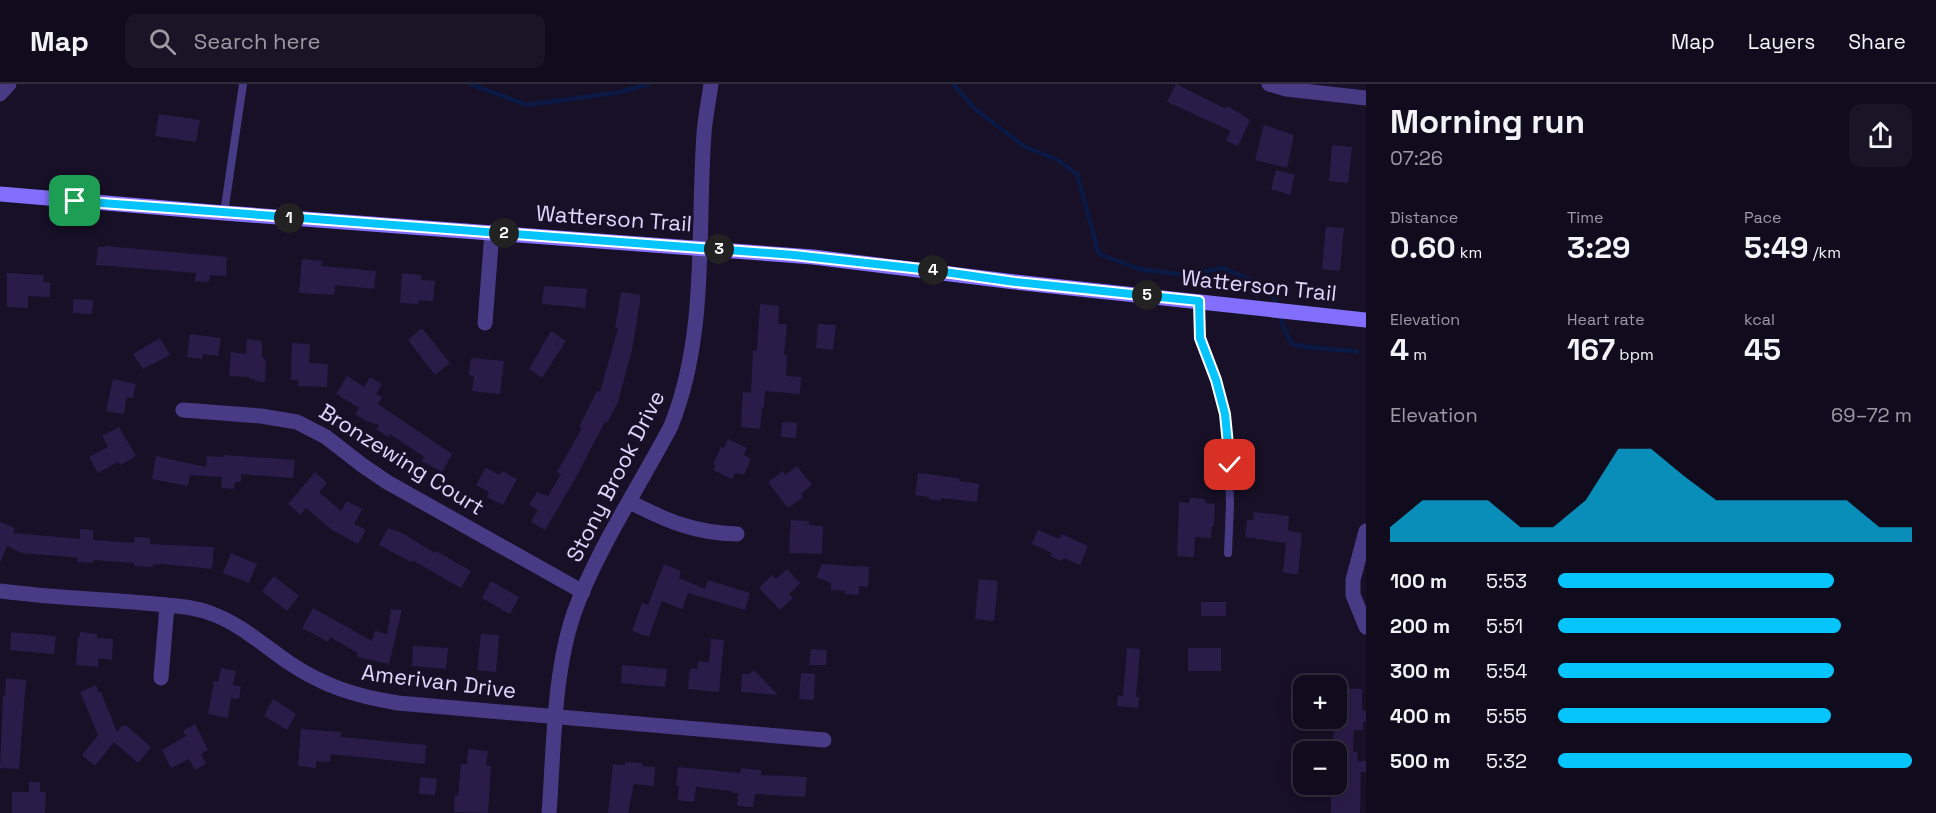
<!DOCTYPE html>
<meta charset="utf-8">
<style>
:root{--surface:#110c1d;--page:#1a1526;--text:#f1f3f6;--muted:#9c9ba4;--line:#302c3b;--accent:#05c5fc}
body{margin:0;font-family:"Space Grotesk",sans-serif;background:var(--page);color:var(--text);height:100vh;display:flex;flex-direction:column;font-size:22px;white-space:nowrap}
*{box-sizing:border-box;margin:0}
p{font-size:20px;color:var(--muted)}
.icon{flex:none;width:33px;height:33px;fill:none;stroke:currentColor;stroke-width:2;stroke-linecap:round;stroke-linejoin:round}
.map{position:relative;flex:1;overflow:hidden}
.drawer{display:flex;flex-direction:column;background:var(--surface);width:570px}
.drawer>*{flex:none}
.tools{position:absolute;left:1293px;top:591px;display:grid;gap:12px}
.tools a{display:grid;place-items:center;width:54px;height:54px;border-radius:12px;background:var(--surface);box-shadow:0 3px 15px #0003,0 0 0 2px var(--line);font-size:30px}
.pin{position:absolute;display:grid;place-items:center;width:51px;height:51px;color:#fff;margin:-26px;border-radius:12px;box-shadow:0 3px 9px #0006}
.km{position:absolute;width:30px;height:30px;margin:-15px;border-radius:50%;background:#222;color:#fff;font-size:16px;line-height:30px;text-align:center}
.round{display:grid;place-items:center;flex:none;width:63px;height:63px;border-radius:12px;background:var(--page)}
.headline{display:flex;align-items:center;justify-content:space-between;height:102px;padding:0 24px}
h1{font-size:33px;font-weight:600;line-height:45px}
.stats{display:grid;grid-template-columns:repeat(3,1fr);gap:9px;height:102px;padding:6px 24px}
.stats div{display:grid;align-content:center}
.stats b{font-size:30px;font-weight:600}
.stats small{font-size:16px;font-weight:400}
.stats p{font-size:16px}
.chart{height:168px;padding:12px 24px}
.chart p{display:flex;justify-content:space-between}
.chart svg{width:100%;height:108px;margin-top:6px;fill:var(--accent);opacity:.7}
ul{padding:0 24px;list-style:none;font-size:20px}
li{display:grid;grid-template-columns:96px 72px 1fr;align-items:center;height:45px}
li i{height:15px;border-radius:8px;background:var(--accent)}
header{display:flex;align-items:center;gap:36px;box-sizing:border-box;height:84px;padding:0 30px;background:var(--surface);border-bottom:2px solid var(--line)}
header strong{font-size:28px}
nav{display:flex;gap:33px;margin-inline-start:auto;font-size:21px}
.search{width:420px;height:54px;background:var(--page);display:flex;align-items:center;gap:15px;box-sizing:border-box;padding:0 21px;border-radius:12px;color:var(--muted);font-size:22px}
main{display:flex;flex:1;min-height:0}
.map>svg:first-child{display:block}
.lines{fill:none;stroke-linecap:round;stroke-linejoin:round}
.stream{stroke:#0b1945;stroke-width:4.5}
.building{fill:#2a1c48}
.service{stroke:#473b85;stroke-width:8}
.minor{stroke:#473b85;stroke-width:15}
.tertiary{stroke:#473b85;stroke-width:15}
.secondary{stroke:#836ffd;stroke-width:15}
.route-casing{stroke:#fff;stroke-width:12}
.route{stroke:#05c5fc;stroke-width:8}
.labels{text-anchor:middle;stroke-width:6;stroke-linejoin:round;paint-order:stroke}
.street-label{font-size:22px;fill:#e0d6fe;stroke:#171027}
</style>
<header>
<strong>Map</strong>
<div class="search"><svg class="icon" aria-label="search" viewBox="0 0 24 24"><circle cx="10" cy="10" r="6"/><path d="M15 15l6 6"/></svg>Search here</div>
<nav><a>Map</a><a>Layers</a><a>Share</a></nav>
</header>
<main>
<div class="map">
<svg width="1366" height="729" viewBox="0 0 1366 729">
<rect width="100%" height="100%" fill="#171027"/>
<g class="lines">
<path class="stream" d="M470,0L527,21L621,8L648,0
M953,0L975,25L1025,63L1056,75L1077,90L1099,170L1139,185L1185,191L1223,184L1261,200L1274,212L1284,244L1292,260C1314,266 1335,264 1357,268"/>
</g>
<path class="building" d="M1176,0L1226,25L1228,22L1250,36L1238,62L1226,57L1231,47L1167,18Z
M159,30L200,36L196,58L155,52Z
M1264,41L1294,51L1287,84L1255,76Z
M1332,61L1352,63L1348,99L1329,97Z
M1276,86L1295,91L1290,111L1271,105Z
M1326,143L1344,144L1340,187L1322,185Z
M105,162L227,173L226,192L210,191L209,198L195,197L196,189L96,181L98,163H105Z
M302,175L322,177L321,182L376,187L374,205L335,201L334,211L299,209Z
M7,189L44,191L43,198L50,199V213L28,212V224L7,223Z
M402,189L421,191V196L435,197L433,217L419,216L418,220L400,219Z
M544,202L587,205L585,224L542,220Z
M621,208L640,211V218L632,266L618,318L607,339L605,338L574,397L545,446L531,438L538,426L529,421L537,408L548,412L561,390L557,388L582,344L579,343L597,307L600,308L618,244H615Z
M73,215L93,216L92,230L73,229Z
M760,220L779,222L778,240H787L784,271H787L786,292L801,293L800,310L765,307L764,324H762L760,345L741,343L743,308L751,309L753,266L757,267Z
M818,240L836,241L833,266L816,264Z
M422,244L450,279L435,291L408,256Z
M551,247L566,257L542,294L529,285Z
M190,250L221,254L218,272L203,270L202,275L187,273Z
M160,254L170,271L143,285L133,270Z
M247,255L262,257V272L266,277L265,298L255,297V295H250V293L229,292L231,268L246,270Z
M292,259L310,260L309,279L328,280L327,303L298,302V296H291Z
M471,274L504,277L500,310L472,307L474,292L469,291Z
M347,292L364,303L370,293L382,300L376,310L382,313L378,320L452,370L442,388L422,377L424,373L390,350L388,353L376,345L379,341L366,337L355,330L359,324L336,310Z
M113,295L136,300L133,314L127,313L124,330L106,327Z
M782,338L797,339L796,354L781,353Z
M119,343L136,372L120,381L118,378L98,389L89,373L108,363L102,352Z
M728,355L747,364L744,371L751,375L744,391L735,389L732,395L713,386L716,381L713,380L721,363L724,364Z
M224,371L295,376L293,394L241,390V398H235L234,405L221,404L222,393L190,391L188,402L152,395L156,372L206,383L207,372L223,373Z
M797,382L812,401L802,409V414L788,424L768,398L783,387L785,391Z
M486,383L499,391L502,387L517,395L503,421L487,413L489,408L476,401Z
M315,388L327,399L319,408L341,427L347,417L362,425L354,440L366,446L358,460L332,446L306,424L301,431L288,420Z
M918,389L959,394V397L979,400L977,418L941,414V417L929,415V413L915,411Z
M1190,414L1205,415V419L1215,420L1214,442H1212L1211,454L1195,453L1194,473L1177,472L1179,418L1189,419Z
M1254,428L1289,432L1288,447L1302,449L1298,490L1283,489L1286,459L1245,453L1247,436H1253Z
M791,436L809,437V441L823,442L822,470L789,469Z
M0,438L15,444L13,449L80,455V445L93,446V456L134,459L135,453L150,454V460L214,463L212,485L162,480L153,481V483L134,482V479L93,476V479L77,478L78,474L72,473L21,469L7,462L0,479Z
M388,444L402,449L435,469L436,467L471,487L461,504L412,476L411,478L379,461Z
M1038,446L1059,455L1062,450L1088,462L1080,481L1064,474L1061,477L1050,472L1052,469L1032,460Z
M231,469L257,480L249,499L223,489Z
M664,480L681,487L679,494L705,505L708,496L750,509L745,526L688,509L682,525L662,517L649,553L632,547L642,519L648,521Z
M822,480L869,483L868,503L859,502V511L844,510L845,507L831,506V499L816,493Z
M787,485L800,499L789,510L793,514L780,526L759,504L772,491L776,495Z
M274,492L299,512L287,527L262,507Z
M979,495L998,497L994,537L975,535Z
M491,497L519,513L510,530L482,514Z
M1201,518H1226V532H1201Z
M313,524L372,557L375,547L387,550L391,525L402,526L389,580L357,573L358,569L330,553L328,558L302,544Z
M11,548L56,552L54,570L10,566Z
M80,548L97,550V554L113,555L112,576L98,574V583L76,581L78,553H80Z
M481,550L499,551L496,588L477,586Z
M711,555L724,556L719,608L688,605L690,585H697L698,577L709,578Z
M413,562L448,564L446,585L412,582Z
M1127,564L1140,565L1136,613H1139L1138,624L1117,622L1118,611L1123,612Z
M1188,564H1221V587H1188Z
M811,565L827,566L826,581H809Z
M622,581L667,585L665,603L621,599Z
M221,584L236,587L233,601L241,602L239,615L231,614L228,634L208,630L214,597L218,598Z
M754,586L778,611L741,608L742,590H749Z
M801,589L815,590L814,616L799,615Z
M6,594L26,596L19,685L0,684L3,612H5Z
M96,601L99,609L101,608L117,648L122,642H127L151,663L138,679L114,658L95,682L82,671L98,651L80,608Z
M1336,604L1362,605V622L1363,627H1366V638H1363V646H1354L1353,668H1358L1357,677H1366V688H1361L1360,729H1331V705H1336V668H1333L1334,634H1336Z
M273,615L296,630L287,646L264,632Z
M195,640L208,666L201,670L206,680L195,686L189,675L171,684L162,666L186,652L183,647Z
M301,645L341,648L340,653L426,661L425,680L331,670L330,678L316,677V684L298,682Z
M468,665L488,667L486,681L491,682L488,729L454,728L455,711L458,712L461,680H467Z
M625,678L642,679V682L655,683L654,702L634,700L628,729H608L613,680L625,681Z
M678,683L740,689L741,684L750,685L761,686V691L807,693L805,713L755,710L753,723L737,722L738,709H732V707L696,703L694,718L678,716L679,702H676Z
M420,693L437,695L435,711L419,710Z
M29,698H40V708H46L45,729H12V708H29Z"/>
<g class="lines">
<path class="service" d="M224,129L243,0
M1199,217L1200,254L1216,296L1225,330L1228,350L1230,420L1228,469"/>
<path class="minor" d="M1269,0L1286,5L1366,14
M0,10L9,0
M485,239L492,148
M183,326L261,332L297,338L326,353L362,381L387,398L583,508
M630,418C667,437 695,449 737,450
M1366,447L1353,496V511L1366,543
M0,507C52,514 104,515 156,520C173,522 193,522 210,529C241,540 264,562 291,580C326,603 356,612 398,619L824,656
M161,594L167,522"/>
<path class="tertiary" d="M549,729C554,666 553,590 574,529C597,465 639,403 671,342C708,250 697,147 704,50C705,33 709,16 711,0"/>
<path class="secondary" d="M0,110L224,129L813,173L1015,198L1366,236"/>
</g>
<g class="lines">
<defs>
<path id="route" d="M75,117L794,171L930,186L1015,198L1199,217L1200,254L1216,296L1225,330L1230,381"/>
</defs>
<use href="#route" class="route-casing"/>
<use href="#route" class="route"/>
</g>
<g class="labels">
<g class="street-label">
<text transform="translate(614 134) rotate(4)" y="8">Watterson Trail</text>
<text transform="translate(1259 201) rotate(6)" y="8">Watterson Trail</text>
<text transform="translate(402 375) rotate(32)" y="8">Bronzewing Court</text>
<text transform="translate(615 392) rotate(-63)" y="8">Stony Brook Drive</text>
<text transform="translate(439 597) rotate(7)" y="8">Amerivan Drive</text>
</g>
</g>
</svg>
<div class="tools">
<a>+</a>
<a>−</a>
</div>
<div class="pin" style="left:75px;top:117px;background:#1e9e55"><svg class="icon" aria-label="arrive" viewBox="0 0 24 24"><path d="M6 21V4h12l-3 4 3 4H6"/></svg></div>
<div class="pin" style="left:1230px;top:381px;background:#d93025"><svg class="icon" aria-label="check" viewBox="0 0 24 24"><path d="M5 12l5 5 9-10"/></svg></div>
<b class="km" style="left:289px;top:134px">1</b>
<b class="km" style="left:504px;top:149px">2</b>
<b class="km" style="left:719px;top:165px">3</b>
<b class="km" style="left:933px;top:186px">4</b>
<b class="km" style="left:1147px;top:211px">5</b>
</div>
<section class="drawer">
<div class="headline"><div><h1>Morning run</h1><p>07:26</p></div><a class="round"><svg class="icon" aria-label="share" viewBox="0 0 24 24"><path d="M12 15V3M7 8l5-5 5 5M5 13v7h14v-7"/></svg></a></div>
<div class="stats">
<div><p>Distance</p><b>0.60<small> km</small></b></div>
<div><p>Time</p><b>3:29</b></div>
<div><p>Pace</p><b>5:49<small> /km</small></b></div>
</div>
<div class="stats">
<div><p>Elevation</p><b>4<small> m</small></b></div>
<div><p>Heart rate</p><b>167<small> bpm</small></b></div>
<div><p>kcal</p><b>45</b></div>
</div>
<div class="chart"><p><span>Elevation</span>69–72 m</p>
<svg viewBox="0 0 160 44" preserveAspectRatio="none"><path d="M0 44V38L10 27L20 27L30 27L40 38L50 38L60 27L70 6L80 6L90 17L100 27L110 27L120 27L130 27L140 27L150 38L160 38V44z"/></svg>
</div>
<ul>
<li><b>100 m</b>5:53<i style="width:78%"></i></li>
<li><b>200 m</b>5:51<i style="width:80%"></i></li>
<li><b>300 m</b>5:54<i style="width:78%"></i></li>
<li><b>400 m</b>5:55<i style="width:77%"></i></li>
<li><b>500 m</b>5:32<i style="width:100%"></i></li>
</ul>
</section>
</main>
